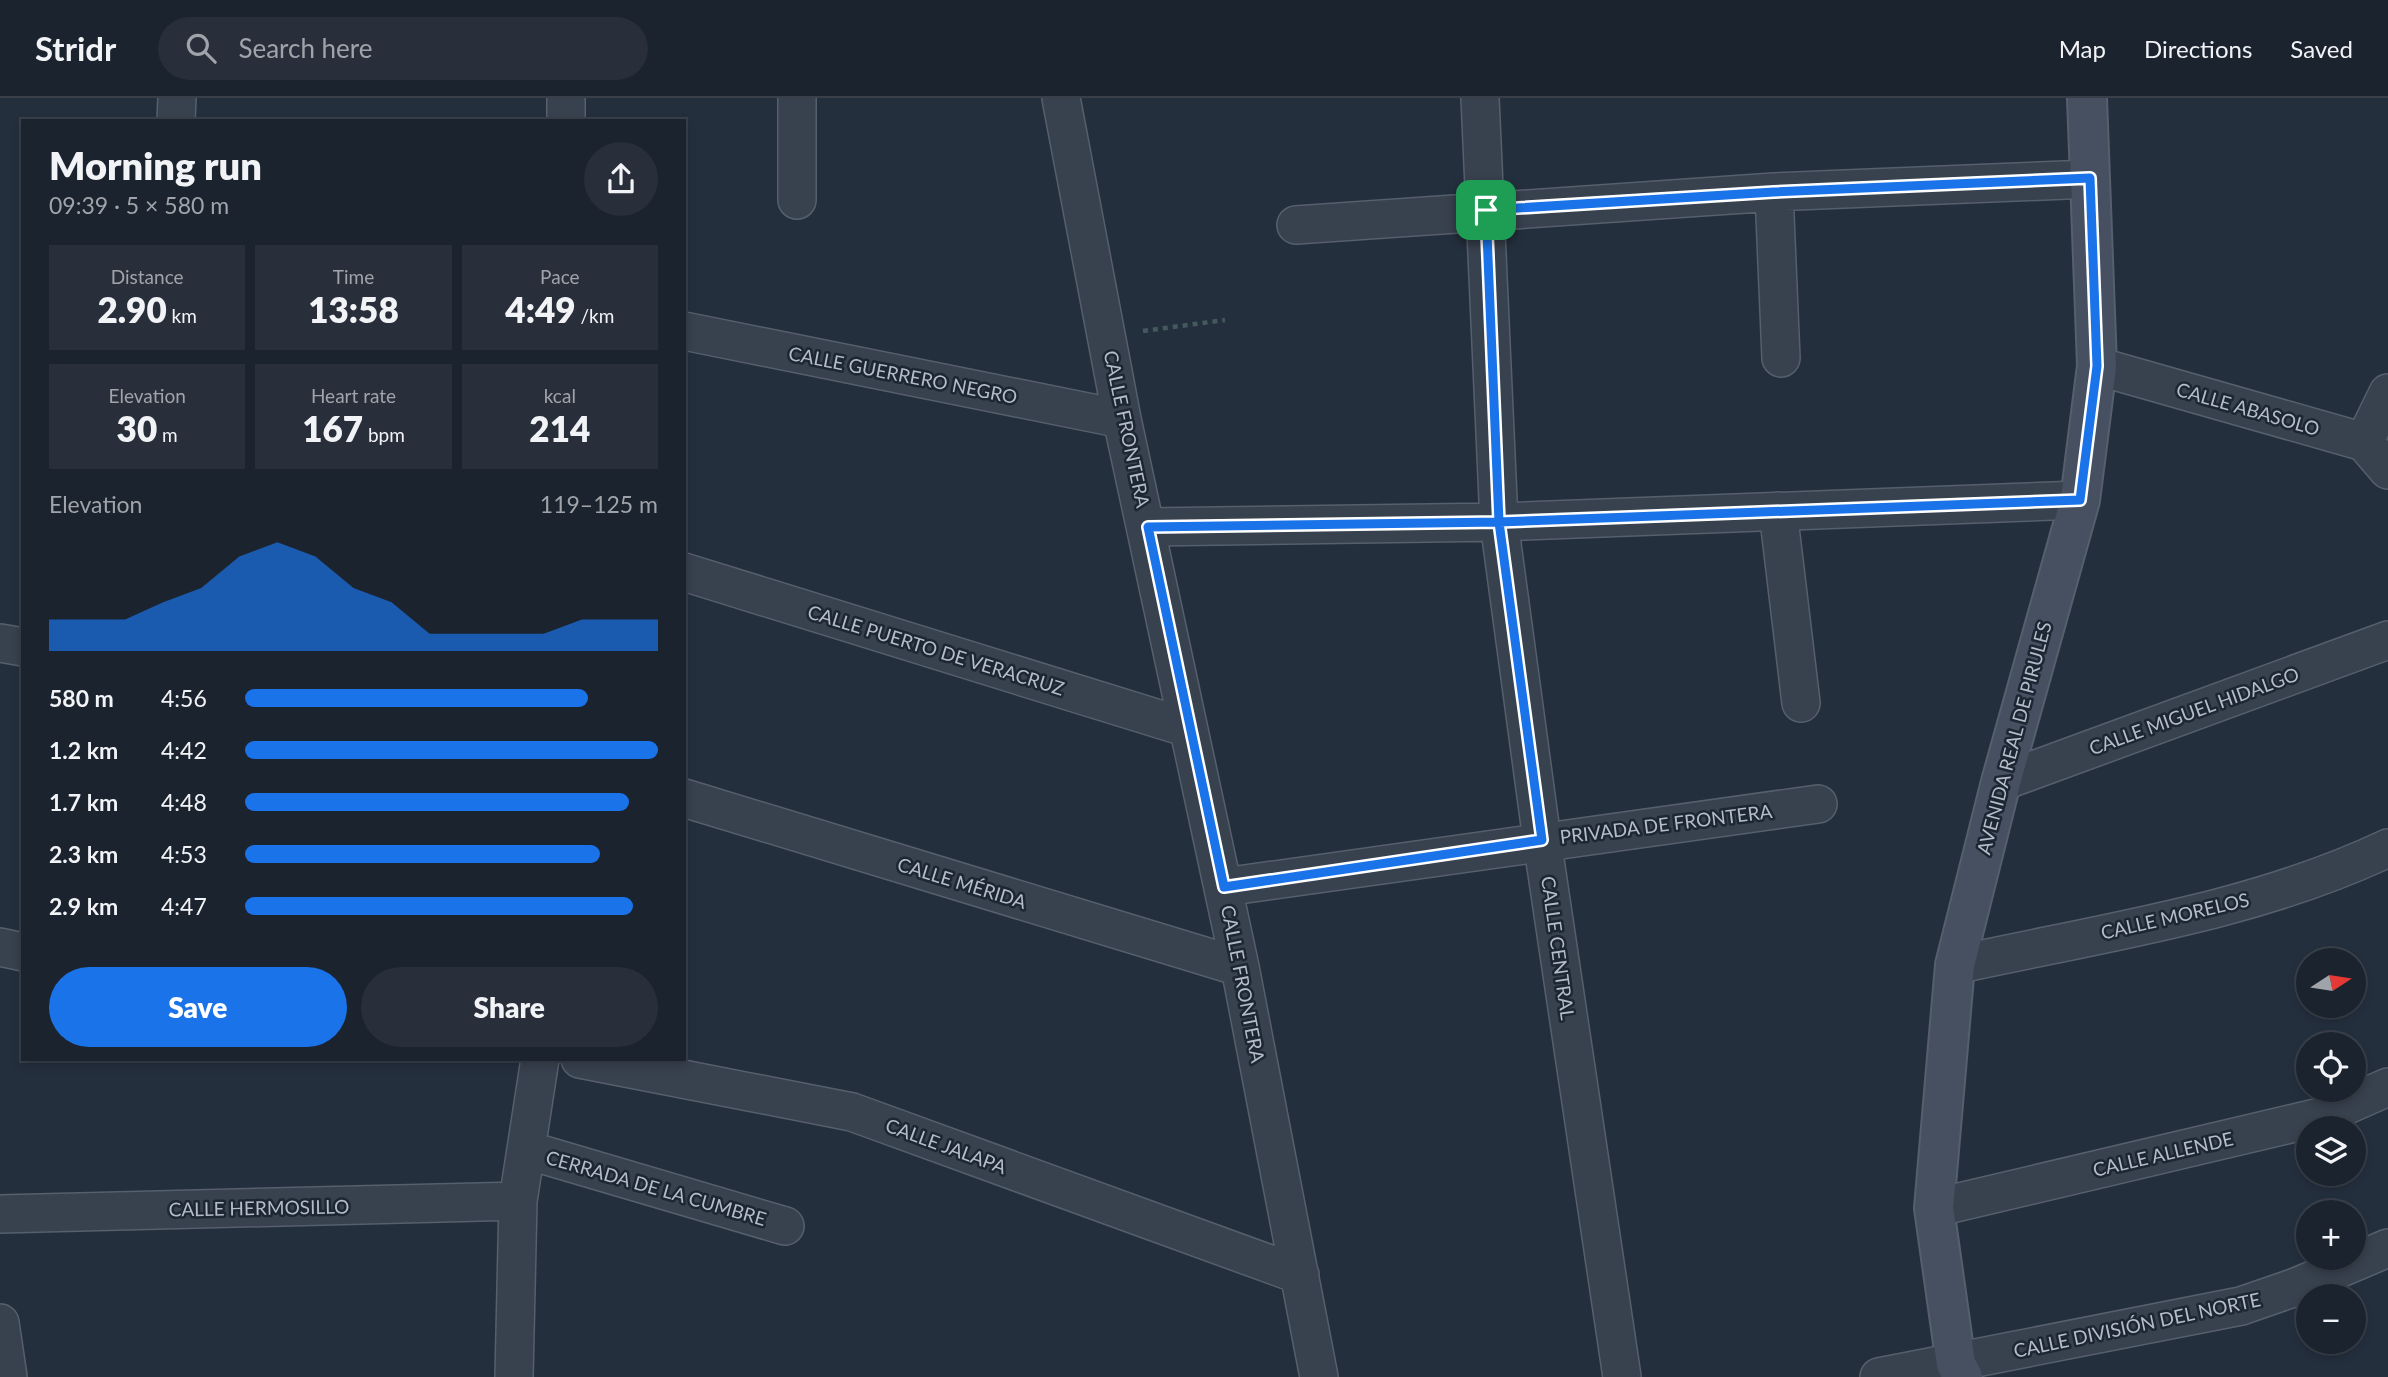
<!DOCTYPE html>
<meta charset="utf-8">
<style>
:root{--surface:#1b232e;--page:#282f3a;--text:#f1f3f6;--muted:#a0a4aa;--line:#39404a;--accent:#1a73e8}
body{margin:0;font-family:Lato,sans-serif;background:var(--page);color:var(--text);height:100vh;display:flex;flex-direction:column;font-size:26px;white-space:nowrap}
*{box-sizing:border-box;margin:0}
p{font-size:23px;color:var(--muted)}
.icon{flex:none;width:38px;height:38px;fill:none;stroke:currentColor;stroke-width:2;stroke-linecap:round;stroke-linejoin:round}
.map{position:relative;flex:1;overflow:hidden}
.drawer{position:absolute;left:21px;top:21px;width:665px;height:942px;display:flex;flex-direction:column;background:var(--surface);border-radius:0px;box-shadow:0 4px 10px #0003,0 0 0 2px var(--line)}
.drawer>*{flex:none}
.needle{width:46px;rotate:78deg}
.tools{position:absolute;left:2296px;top:850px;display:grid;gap:14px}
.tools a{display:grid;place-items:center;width:70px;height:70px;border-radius:50%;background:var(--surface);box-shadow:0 4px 10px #0003,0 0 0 2px var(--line);font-size:35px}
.pin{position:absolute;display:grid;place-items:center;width:60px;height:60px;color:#fff;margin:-30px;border-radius:14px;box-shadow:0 4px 10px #0006}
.round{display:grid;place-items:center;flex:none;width:74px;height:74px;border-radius:37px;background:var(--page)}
.summary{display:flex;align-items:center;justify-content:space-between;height:119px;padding:0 28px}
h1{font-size:38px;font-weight:800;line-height:52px}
.figures{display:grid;grid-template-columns:repeat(3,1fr);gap:10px;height:119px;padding:7px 28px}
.figures div{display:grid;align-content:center;border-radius:0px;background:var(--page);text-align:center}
.figures b{font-size:35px;font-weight:800}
.figures small{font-size:19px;font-weight:400}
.figures p{font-size:19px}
.chart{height:196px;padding:14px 28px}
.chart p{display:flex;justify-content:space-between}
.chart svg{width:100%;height:126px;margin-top:7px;fill:var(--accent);opacity:.7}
.action{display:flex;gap:14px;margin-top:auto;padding:14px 28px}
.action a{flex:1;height:80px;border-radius:42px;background:var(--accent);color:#fff;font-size:28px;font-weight:800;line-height:80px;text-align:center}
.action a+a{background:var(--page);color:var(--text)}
ul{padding:0 28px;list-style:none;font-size:23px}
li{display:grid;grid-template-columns:112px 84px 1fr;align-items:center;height:52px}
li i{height:18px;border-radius:9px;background:var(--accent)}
header{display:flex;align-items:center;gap:42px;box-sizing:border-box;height:98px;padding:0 35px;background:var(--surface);border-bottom:2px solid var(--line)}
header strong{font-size:33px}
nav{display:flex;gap:38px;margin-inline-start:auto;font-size:24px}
.search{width:490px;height:63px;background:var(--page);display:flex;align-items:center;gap:18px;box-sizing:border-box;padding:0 24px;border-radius:38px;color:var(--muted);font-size:26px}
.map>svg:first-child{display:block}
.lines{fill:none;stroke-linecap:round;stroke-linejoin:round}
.street-casing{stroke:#565f6c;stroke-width:40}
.secondary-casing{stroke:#565f6c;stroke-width:42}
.path{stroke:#44595c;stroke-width:4.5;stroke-dasharray:5 5;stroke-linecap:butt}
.street{stroke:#38414e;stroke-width:37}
.secondary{stroke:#465061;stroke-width:38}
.route-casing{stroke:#fff;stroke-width:14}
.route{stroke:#1a73e8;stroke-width:9}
.labels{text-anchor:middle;stroke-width:5;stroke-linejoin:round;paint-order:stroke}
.street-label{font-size:19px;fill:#b4bcc9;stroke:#1d2633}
</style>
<header>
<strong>Stridr</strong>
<div class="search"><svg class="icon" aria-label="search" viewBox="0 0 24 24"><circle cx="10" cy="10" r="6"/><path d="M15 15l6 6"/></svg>Search here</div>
<nav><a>Map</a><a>Directions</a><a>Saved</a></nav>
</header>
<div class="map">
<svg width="2388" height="1279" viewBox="0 0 2388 1279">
<rect width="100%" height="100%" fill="#242f3e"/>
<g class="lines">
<defs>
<path id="street" d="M797,0V102
M1061,0L1122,321L1240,869L1319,1279
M1480,0L1499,424L1542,742L1622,1279
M176,23L177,0
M566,23V0
M1774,94L1781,260
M1296,127L1774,94L2090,81
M684,233L1122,321
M2097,268L2364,344L2388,372
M2364,344L2388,295
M1778,413L1801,605
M1148,429L1499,424L2080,402
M684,474L1188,630
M0,545L23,549
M2001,684L2388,542
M684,700L1240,869
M1224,789L1818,706
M0,849L23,854
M1955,867C2101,835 2253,814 2388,750
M580,961L852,1014L1300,1177
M527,1052L785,1128
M1934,1110L2320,1019L2388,989
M0,1116L518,1103
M0,1225L8,1279
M514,1279L518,1103L540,961
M1879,1279L2241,1208L2296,1189L2388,1150"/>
<path id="secondary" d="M1963,1279L1956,1266L1934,1110L1955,867L2001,684L2080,402L2097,268L2087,0"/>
</defs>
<use href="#street" class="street-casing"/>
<use href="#secondary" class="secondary-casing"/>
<path class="path" d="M1143,233L1225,222"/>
<use href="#street" class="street"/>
<use href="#secondary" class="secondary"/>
</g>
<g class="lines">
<defs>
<path id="route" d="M1486,112L1499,424L1542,742L1224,789L1148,429L1499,424L2080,402L2097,268L2090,80L1774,94L1486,112"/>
</defs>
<use href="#route" class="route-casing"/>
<use href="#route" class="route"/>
</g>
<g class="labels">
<g class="street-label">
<text transform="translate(903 277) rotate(11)" y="7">CALLE GUERRERO NEGRO</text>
<text transform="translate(2248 311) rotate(16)" y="7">CALLE ABASOLO</text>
<text transform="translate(1127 331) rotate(78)" y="7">CALLE FRONTERA</text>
<text transform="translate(936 552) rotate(17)" y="7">CALLE PUERTO DE VERACRUZ</text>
<text transform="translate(2194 613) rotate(-20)" y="7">CALLE MIGUEL HIDALGO</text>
<text transform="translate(2014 640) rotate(-75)" y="7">AVENIDA REAL DE PIRULES</text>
<text transform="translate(1666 726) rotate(-7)" y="7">PRIVADA DE FRONTERA</text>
<text transform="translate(962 785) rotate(17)" y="7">CALLE MÉRIDA</text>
<text transform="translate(2175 818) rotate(-13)" y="7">CALLE MORELOS</text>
<text transform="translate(1558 850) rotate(82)" y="7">CALLE CENTRAL</text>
<text transform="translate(1243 886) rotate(79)" y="7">CALLE FRONTERA</text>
<text transform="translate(946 1048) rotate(20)" y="7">CALLE JALAPA</text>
<text transform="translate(2163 1056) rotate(-13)" y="7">CALLE ALLENDE</text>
<text transform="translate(656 1090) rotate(16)" y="7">CERRADA DE LA CUMBRE</text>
<text transform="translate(259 1110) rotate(-1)" y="7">CALLE HERMOSILLO</text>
<text transform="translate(2137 1227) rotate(-12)" y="7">CALLE DIVISIÓN DEL NORTE</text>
</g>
</g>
</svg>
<div class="tools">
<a><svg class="needle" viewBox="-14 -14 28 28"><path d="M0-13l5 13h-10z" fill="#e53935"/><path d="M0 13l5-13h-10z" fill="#a0a4aa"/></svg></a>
<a><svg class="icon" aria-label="locate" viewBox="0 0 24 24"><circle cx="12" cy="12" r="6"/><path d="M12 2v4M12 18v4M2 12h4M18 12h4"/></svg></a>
<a><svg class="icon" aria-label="layers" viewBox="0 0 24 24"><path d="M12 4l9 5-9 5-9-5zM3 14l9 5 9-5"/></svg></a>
<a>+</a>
<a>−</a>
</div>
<div class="pin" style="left:1486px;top:112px;background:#1e9e55"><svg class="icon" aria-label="arrive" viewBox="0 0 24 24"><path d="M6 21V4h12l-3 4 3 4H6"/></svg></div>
<section class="drawer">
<div class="summary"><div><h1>Morning run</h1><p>09:39 · 5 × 580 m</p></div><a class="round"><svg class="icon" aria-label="share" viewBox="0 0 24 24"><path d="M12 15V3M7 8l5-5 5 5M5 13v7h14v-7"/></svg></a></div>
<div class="figures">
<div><p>Distance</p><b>2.90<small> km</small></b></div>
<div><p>Time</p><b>13:58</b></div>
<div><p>Pace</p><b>4:49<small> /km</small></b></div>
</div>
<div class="figures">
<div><p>Elevation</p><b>30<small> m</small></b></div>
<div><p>Heart rate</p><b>167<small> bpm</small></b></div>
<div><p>kcal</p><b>214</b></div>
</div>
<div class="chart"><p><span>Elevation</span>119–125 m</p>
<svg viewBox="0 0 160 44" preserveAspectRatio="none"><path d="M0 44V33L10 33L20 33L30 27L40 22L50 11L60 6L70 11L80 22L90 27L100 38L110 38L120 38L130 38L140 33L150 33L160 33V44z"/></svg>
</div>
<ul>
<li><b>580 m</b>4:56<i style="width:83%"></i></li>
<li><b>1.2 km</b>4:42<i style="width:100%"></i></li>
<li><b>1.7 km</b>4:48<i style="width:93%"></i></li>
<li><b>2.3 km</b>4:53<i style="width:86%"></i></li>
<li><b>2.9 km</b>4:47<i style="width:94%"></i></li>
</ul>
<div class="action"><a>Save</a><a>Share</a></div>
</section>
</div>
